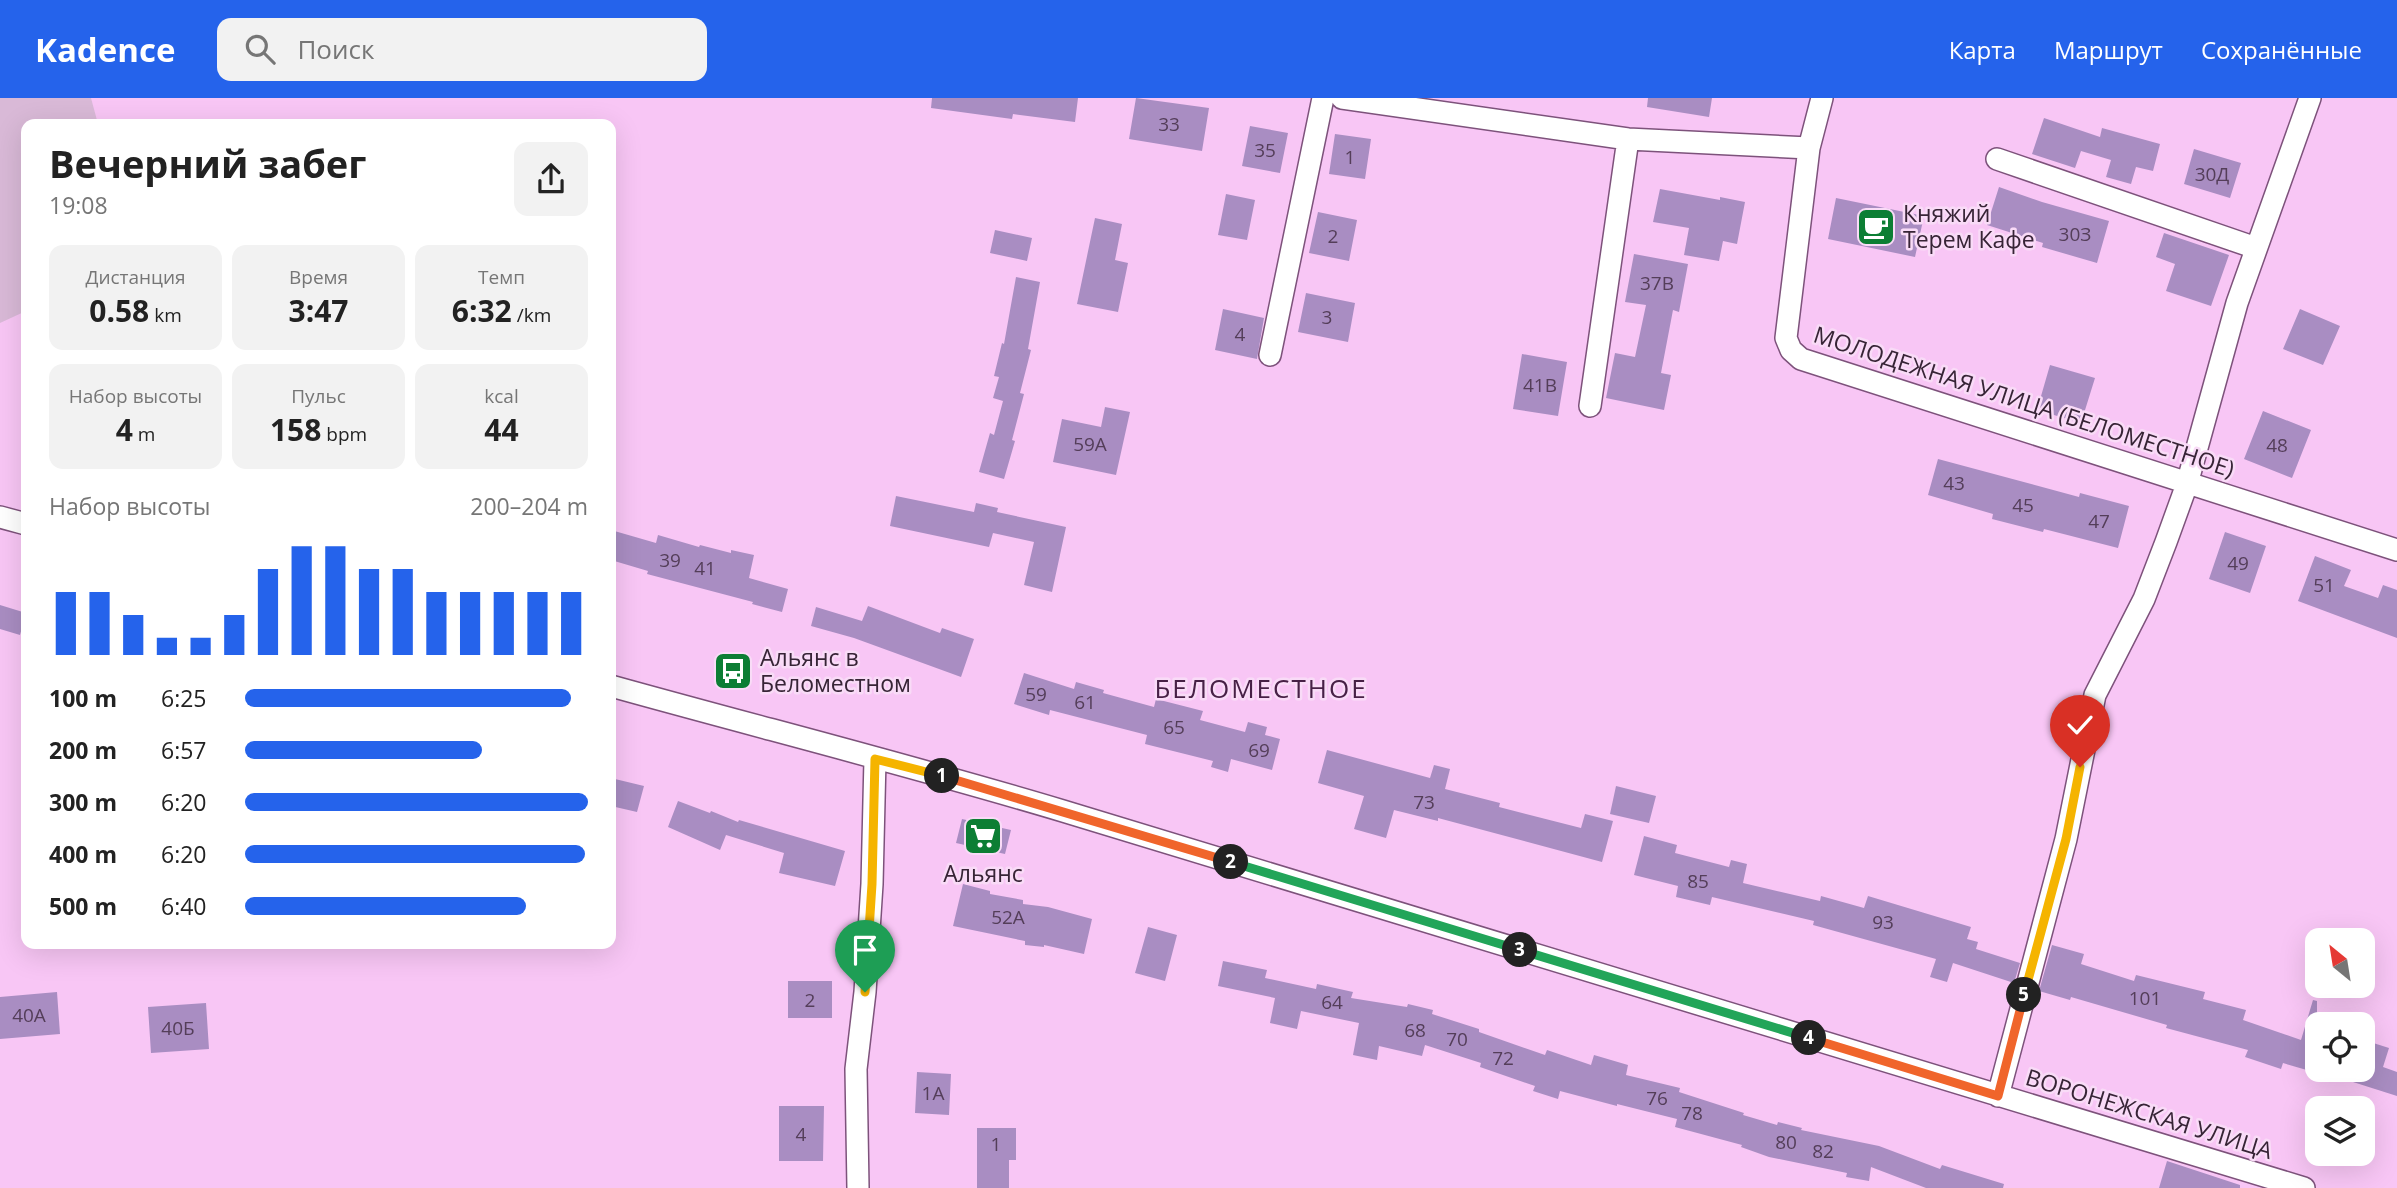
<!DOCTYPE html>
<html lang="ru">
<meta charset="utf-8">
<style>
:root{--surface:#fff;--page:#f2f2f2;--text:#222;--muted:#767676;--accent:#2563eb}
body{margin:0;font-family:"Open Sans",sans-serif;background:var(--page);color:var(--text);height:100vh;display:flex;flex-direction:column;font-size:26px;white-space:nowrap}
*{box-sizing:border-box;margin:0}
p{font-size:23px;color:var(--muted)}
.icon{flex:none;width:38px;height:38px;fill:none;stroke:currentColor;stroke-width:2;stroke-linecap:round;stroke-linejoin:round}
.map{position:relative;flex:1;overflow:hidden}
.panel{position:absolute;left:21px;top:21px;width:595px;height:830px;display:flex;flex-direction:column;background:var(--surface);border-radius:14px;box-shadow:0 7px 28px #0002}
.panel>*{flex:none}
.needle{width:46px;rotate:330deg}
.tools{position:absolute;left:2305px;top:830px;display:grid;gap:14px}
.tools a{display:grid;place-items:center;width:70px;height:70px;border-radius:14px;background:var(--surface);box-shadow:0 7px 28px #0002;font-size:35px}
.pin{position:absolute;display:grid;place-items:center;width:60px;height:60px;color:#fff;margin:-72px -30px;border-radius:50% 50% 50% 0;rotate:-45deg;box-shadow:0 0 7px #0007}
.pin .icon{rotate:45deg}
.km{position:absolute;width:35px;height:35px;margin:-18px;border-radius:50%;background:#222;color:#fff;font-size:19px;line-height:35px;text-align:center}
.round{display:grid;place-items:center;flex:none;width:74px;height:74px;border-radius:14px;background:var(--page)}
.overview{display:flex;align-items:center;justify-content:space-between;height:119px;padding:0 28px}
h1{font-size:38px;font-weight:700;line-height:52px}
.metrics{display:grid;grid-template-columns:repeat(3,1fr);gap:10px;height:119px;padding:7px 28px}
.metrics div{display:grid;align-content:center;border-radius:14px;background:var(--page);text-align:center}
.metrics b{font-size:30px;font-weight:700}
.metrics small{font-size:19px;font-weight:400}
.metrics p{font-size:19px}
.chart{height:196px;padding:14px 28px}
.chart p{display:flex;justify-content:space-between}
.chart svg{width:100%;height:126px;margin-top:7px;stroke:var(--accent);stroke-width:6}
ul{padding:0 28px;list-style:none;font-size:23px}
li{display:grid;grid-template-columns:112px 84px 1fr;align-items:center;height:52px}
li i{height:18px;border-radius:9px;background:var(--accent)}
header{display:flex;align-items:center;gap:42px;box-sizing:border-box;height:98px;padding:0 35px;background:var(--accent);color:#fff}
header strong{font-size:33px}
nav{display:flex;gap:38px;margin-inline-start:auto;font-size:24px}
.search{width:490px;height:63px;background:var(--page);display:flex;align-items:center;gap:18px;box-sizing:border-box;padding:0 24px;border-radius:14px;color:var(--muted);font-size:26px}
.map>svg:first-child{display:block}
.green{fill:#d9b9d7}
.building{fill:#a98dc2}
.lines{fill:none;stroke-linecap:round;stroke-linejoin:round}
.minor-casing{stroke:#7d527b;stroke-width:24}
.minor{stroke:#fff;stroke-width:21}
.split-1-casing{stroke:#fff;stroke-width:14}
.split-2-casing{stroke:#fff;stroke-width:14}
.split-3-casing{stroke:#fff;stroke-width:14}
.split-4-casing{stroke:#fff;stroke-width:14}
.split-5-casing{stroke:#fff;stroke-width:14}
.split-6-casing{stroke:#fff;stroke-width:14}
.split-1{stroke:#f5b400;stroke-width:9}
.split-2{stroke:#f0652b;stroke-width:9}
.split-3{stroke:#22a559;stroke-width:9}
.split-4{stroke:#22a559;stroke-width:9}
.split-5{stroke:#f0652b;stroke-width:9}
.split-6{stroke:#f5b400;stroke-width:9}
.labels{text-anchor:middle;stroke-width:5;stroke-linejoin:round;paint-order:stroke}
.number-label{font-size:19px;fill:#543e59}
.poi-label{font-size:23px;fill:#372436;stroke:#f9dbf7;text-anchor:start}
.street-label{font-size:23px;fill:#372436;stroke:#f9dbf7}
.quarter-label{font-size:26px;letter-spacing:2px;fill:#472046;stroke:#f9dbf7}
</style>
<header>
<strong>Kadence</strong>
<div class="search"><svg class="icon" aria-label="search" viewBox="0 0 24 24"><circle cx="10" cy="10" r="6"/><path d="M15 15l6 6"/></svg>Поиск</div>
<nav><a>Карта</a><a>Маршрут</a><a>Сохранённые</a></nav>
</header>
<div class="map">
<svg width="2397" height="1090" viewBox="0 0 2397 1090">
<rect width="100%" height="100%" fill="#f8c6f5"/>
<path class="green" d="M0,0H91L98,26H26V213L0,225Z"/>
<path class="building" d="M932,0H1078L1075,24L1013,16L1012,21L931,10Z
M1136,0L1209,10L1202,53L1129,41Z
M1648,0H1712L1709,19L1647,9Z
M2044,20L2100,39L2102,30L2160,46L2153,73L2136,69L2131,86L2106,79L2111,62L2081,53L2075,70L2032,56Z
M1250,28L1288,35L1280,75L1242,68Z
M1335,36L1371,41L1365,81L1329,76Z
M2194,51L2241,65L2230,100L2184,86Z
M1999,89L2042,104L2109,123L2097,165L2042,149L2043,145L1987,127Z
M1660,91L1720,102V99L1745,104L1737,146L1723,143L1719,163L1684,157L1689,130L1653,124Z
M1226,96L1255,102L1247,142L1218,137Z
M1836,100L1924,118L1915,159L1828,141Z
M1318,114L1357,122L1349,163L1309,155Z
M1095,120L1122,126L1115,162L1128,165L1118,214L1077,206Z
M995,132L1032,140L1027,163L990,155Z
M2164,135L2229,157L2211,208L2166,193L2175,166L2156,159Z
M1634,156L1688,166L1679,214L1673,212L1661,275L1671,277L1664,312L1606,300L1615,255L1635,259L1646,207L1625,204Z
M1016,179L1040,184L1028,251L1031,252L1020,295L1024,296L1012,342L1015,343L1004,381L979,374L990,335L994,337L1003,303L993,300L999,279L994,278L1002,245L1004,246Z
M1306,195L1355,205L1348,244L1298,234Z
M1223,211L1264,220L1257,261L1215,252Z
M2300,211L2340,228L2323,267L2283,251Z
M1522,256L1567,264L1558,318L1513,311Z
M2050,267L2095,280L2081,325L2037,312Z
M1105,309L1130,314L1116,377L1053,364L1062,321L1101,329Z
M2263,313L2311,332L2292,380L2244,361Z
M1938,361L2079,399L2080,395L2129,408L2118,450L2044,431L2043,434L1992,421L1993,416L1928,397Z
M896,398L974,414L976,405L998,410L997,414L1066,429L1052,494L1024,487L1034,444L993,435L989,449L890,428Z
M611,432L656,445L658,437L699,449L700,447L731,455V452L754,457L749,480L788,491L782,514L752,506L753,504L647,476L648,473L611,462Z
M2225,434L2266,448L2250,495L2209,481Z
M2315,458L2351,472L2344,488L2378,500L2383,487L2397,492V540L2298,503Z
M0,507L26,515L20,537L0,531Z
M868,508L940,535L942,530L974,541L961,579L854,540L811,528L816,509L862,523Z
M1024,575L1074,591L1076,584L1104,592L1103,595L1154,609L1156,601L1203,613L1200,622L1245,634L1248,624L1267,629L1265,637L1280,641L1272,672L1231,661L1228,674L1211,669L1213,663L1145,646L1147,637L1050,612L1049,617L1014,606Z
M1327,652L1430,680L1434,667L1450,671L1445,691L1500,705L1499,709L1581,730L1585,716L1613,723L1602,764L1438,720V723L1394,712L1386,740L1354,731L1364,698L1318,685Z
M615,681L644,688L637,714L611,708Z
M1616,688L1656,698L1649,725L1610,716Z
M678,703L710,715L711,713L738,724L739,722L845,753L835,788L779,775L784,755L726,737L720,752L668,729Z
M962,721L1011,732L1005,756L956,745Z
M1644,738L1677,747L1675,755L1729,769L1731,762L1747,766L1743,785L1820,803L1821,798L1864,810L1868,798L1971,829L1967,841L1978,844L1976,851L2020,865L2014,885L1953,865L1947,884L1930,879L1936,861L1813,827L1814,823L1712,799L1710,807L1676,799L1678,788L1634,777Z
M963,786L990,793V796L1023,802V806L1048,809L1092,821L1084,856L1044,847V849L1025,847V843L953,828Z
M1148,829L1177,837L1165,883L1135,875Z
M2052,847L2084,856L2081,866L2134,883L2136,877L2205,894L2203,901L2246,912L2243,922L2301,942L2313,902L2317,903V975L2283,965L2281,971L2245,959L2248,952L2166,930L2167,927L2071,899L2070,902L2039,893Z
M1223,863L1267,872L1265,880L1316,891L1317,886L1353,894L1351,900L1407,909L1408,906L1433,912L1432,916L1479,931V934L1545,957L1547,952L1591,967L1594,957L1628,967L1626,977L1680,990L1679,994L1744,1015L1743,1017L1777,1027L1778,1024L1802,1030L1801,1032L1879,1048L1940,1071L1942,1067L2004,1086L2003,1090H1926L1871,1069L1869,1083L1846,1079L1847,1075L1769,1059L1741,1049L1742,1047L1675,1029L1677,1021L1617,1006V1008L1560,993L1558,1001L1533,993L1535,988L1480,969L1481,965L1425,947L1422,958L1379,948L1377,962L1353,957L1359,925L1301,913L1297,931L1270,925L1275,900L1218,888Z
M788,883H832V920H788Z
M57,894L60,936L0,941V899Z
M206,905L209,951L151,955L148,909Z
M2367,943L2389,950L2383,969L2397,974V998L2353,984L2358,971H2362V956Z
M917,974L951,976L949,1017L915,1015Z
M779,1008H824L823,1063H779Z
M977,1030H1016V1062H1009V1090H977Z
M2167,1063L2240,1087V1090H2159Z"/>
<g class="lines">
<defs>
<path id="minor" d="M1342,0L1628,41L1809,50
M1822,0L1809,50L1786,240L1791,252L1801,261L2397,452
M1997,61L2256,150
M1270,257L1323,0
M1590,308L1628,41
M0,419L26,426
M611,588C762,630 913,668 1063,713L2304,1090
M1998,998L2066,741L2095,597L2144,501L2166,444L2187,386L2237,205L2310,0
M858,1090L856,971L865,894L872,786L875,661"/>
</defs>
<use href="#minor" class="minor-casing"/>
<use href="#minor" class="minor"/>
</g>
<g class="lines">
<defs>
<path id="split-1" d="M865,894L872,786L875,661L942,678"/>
<path id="split-2" d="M942,678L1231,764"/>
<path id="split-3" d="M1231,764L1520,852"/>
<path id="split-4" d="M1520,852L1809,940"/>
<path id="split-5" d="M1809,940L1998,998L2024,897"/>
<path id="split-6" d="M2024,897L2066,741L2080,669"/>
</defs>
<use href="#split-1" class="split-1-casing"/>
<use href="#split-2" class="split-2-casing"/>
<use href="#split-3" class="split-3-casing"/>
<use href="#split-4" class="split-4-casing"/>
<use href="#split-5" class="split-5-casing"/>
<use href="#split-6" class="split-6-casing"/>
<use href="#split-1" class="split-1"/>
<use href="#split-2" class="split-2"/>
<use href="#split-3" class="split-3"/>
<use href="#split-4" class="split-4"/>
<use href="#split-5" class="split-5"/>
<use href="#split-6" class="split-6"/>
</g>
<defs>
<symbol id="cafe-square" viewBox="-11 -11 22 22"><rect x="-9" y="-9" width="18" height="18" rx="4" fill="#0c7e34" stroke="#f9dbf7"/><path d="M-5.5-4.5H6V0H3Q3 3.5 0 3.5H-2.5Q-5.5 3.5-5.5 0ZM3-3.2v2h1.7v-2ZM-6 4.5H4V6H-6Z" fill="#fff"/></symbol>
<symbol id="bus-square" viewBox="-11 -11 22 22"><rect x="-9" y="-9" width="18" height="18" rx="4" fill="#0c7e34" stroke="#f9dbf7"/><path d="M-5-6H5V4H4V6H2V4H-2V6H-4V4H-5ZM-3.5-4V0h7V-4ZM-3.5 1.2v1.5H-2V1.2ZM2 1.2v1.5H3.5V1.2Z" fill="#fff"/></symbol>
<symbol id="supermarket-square" viewBox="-11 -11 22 22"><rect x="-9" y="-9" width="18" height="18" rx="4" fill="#0c7e34" stroke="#f9dbf7"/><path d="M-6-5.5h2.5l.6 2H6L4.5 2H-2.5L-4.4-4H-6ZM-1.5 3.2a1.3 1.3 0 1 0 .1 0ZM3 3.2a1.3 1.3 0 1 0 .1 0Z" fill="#fff"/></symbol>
</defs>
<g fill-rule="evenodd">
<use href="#cafe-square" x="1854" y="107" width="44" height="44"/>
<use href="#bus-square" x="711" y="551" width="44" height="44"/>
<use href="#supermarket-square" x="961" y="716" width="44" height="44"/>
</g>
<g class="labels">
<g class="number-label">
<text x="1169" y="33">33</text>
<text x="1265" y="59">35</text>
<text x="1350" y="66">1</text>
<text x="2212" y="83">30Д</text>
<text x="2075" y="143">30З</text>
<text x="1333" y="145">2</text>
<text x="1657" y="192">37В</text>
<text x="1327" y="226">3</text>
<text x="1240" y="243">4</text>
<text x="1540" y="294">41В</text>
<text x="1090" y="353">59А</text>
<text x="2277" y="354">48</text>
<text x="1954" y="392">43</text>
<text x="2023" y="414">45</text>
<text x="2099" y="430">47</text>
<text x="670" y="469">39</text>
<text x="2238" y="472">49</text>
<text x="705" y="477">41</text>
<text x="2324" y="494">51</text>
<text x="1036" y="603">59</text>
<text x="1085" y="611">61</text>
<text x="1174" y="636">65</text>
<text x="1259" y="659">69</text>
<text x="1424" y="711">73</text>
<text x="1698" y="790">85</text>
<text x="1008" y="826">52А</text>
<text x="1883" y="831">93</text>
<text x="2145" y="907">101</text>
<text x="810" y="909">2</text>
<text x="1332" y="911">64</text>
<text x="29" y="924">40А</text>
<text x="178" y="937">40Б</text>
<text x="1415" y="939">68</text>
<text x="1457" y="948">70</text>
<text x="1503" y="967">72</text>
<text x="933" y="1002">1А</text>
<text x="1657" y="1007">76</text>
<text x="1692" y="1022">78</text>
<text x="801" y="1043">4</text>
<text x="1786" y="1051">80</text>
<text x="996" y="1053">1</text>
<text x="1823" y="1060">82</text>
</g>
<g class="poi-label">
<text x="1903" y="124">Княжий<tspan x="1903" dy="26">Терем Кафе</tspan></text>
<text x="760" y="568">Альянс в<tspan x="760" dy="26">Беломестном</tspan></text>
<text x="983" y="784" text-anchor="middle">Альянс</text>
</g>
<g class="street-label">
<text transform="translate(2024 304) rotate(18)" y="8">МОЛОДЕЖНАЯ УЛИЦА (БЕЛОМЕСТНОЕ)</text>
<text transform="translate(2149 1016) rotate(17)" y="8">ВОРОНЕЖСКАЯ УЛИЦА</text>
</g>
<g class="quarter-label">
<text x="1261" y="600">БЕЛОМЕСТНОЕ</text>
</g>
</g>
</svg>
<div class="tools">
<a><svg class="needle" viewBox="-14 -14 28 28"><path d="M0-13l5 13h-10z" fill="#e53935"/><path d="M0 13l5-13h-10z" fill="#767676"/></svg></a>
<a><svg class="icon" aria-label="locate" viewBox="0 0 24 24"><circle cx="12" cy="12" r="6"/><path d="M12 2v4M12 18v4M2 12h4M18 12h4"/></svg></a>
<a><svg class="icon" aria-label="layers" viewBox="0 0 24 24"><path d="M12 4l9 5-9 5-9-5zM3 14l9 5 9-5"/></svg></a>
</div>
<div class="pin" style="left:865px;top:894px;background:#1e9e55"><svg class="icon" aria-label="arrive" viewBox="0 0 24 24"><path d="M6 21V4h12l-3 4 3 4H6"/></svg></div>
<div class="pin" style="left:2080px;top:669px;background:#d93025"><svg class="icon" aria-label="check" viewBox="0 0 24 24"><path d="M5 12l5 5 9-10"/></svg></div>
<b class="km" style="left:942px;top:678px">1</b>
<b class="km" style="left:1231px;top:764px">2</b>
<b class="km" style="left:1520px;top:852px">3</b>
<b class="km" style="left:1809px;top:940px">4</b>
<b class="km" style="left:2024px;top:897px">5</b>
<section class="panel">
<div class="overview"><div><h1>Вечерний забег</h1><p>19:08</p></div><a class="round"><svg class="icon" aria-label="share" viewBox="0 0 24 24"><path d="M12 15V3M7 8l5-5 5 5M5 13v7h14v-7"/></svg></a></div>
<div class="metrics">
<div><p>Дистанция</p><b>0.58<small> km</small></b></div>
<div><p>Время</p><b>3:47</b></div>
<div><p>Темп</p><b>6:32<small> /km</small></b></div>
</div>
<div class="metrics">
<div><p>Набор высоты</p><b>4<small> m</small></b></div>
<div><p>Пульс</p><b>158<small> bpm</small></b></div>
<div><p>kcal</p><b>44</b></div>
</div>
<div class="chart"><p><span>Набор высоты</span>200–204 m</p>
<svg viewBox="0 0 160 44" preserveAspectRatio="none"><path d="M5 44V22M15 44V22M25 44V30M35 44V38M45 44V38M55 44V30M65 44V14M75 44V6M85 44V6M95 44V14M105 44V14M115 44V22M125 44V22M135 44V22M145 44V22M155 44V22"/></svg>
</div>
<ul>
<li><b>100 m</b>6:25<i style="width:95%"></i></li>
<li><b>200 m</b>6:57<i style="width:69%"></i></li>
<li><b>300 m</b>6:20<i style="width:100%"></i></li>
<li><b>400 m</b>6:20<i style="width:99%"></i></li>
<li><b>500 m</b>6:40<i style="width:82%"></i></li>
</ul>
</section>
</div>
